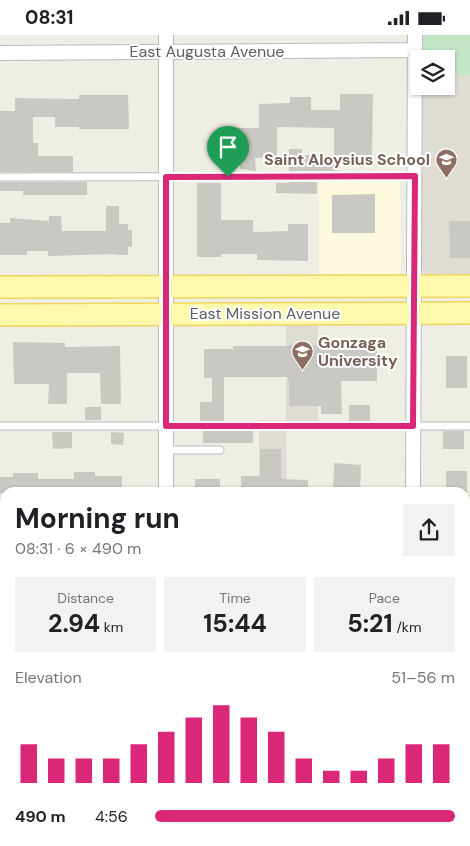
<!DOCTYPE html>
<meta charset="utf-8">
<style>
:root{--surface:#fff;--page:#f2f2f2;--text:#202124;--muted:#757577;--accent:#db2777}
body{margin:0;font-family:"DM Sans",sans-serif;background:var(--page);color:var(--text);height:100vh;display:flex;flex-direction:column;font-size:19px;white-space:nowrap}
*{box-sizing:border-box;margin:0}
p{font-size:16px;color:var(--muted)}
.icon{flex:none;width:28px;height:28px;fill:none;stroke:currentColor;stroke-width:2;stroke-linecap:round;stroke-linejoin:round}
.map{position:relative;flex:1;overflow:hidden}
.drawer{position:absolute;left:0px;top:452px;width:470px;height:359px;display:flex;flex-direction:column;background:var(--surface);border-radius:15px 15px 0 0;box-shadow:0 1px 4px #0004}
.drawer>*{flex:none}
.fabs{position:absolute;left:410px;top:15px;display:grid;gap:10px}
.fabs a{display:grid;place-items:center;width:45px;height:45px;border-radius:0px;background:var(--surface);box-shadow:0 1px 4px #0004;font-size:25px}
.pin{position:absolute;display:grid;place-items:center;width:42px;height:42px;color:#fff;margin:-51px -21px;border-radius:50% 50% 50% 0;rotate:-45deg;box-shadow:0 0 5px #0007}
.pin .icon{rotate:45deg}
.round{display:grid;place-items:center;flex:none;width:52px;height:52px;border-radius:0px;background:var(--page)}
.overview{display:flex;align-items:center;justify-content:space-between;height:85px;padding:0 15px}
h1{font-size:28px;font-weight:700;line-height:38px}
.figures{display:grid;grid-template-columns:repeat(3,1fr);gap:8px;height:85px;padding:5px 15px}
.figures div{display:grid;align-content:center;border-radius:0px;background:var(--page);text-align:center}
.figures b{font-size:25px;font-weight:700}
.figures small{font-size:14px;font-weight:400}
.figures p{font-size:14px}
.chart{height:140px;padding:10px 15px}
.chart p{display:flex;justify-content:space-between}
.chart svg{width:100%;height:90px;margin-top:5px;stroke:var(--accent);stroke-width:6}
ul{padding:0 15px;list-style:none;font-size:16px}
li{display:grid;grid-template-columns:80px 60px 1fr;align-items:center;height:38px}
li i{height:12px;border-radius:6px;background:var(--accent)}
.status{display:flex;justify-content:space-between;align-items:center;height:35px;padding:0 25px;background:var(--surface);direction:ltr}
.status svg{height:14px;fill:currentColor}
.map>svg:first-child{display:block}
.commercial{fill:#fdf9dc}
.education{fill:#dfddd3}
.green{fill:#c2e6c6}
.building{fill:#cac8c2}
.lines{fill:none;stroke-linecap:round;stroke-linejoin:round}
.service-casing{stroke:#b7babf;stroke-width:9}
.minor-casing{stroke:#b7babf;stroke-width:16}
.tertiary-casing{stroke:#b7babf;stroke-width:19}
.primary-casing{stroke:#f0d55d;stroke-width:24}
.path{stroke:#9bc7ac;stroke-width:2.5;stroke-dasharray:5 2.5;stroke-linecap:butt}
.service{stroke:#fff;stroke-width:7}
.minor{stroke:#fff;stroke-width:14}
.tertiary{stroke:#fff;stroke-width:16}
.primary{stroke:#fef9ab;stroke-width:21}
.route-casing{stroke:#fff;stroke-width:10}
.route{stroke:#db2777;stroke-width:6}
.labels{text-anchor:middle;stroke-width:4;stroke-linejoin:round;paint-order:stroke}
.street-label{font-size:16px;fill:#5d6065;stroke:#fff}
.education-label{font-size:16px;font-weight:bold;fill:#785e54;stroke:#fff;text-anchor:end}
</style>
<div class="status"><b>08:31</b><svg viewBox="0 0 49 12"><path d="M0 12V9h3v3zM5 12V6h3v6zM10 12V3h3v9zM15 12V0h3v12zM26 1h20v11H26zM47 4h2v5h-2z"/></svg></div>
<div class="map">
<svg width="470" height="811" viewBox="0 0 470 811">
<rect width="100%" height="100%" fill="#efeee5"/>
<path class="commercial" d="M319,146H400L401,233L398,241L319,243Z"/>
<path class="education" d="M446,39L470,40V244L425,241L422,234V51H446Z
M286,286H318V395H286L287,457L259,458V385H286Z
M465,525H470V811H0V783H5V806H465Z"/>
<path class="green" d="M422,0H470V40L446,39V24H422Z"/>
<path class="building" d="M340,59H373L372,120H338V136H289V114H302V120H334V93L277,92V122L255,123L256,136L240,134V117H224V93H259V69L290,68V62H311V75H340Z
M79,60H128L129,94H79V92H55V82H33V108H38V121H73V137H0V76H15V63L79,64Z
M0,147H87V160H23V156H0Z
M289,147H317V159L276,158V148H289Z
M197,148H221V185H253V197L288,196V189H308V226L257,225V219H221V222H197Z
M375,159V198H332V160Z
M106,171H119V189H128V195H132V212H128V220H115V219L48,221V216H27V220H0V188H10V183L49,186V181H61L62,196H106Z
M449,186H470V223H450Z
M13,307L65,308V312L120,311L121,369H101L100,338H67V369H48L49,349H14Z
M351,309H377V346H341L342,379H321V371H289V346H288V342H224V386H200V367H212V343H204V314H233V311H288V310L351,311Z
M446,321H467V353H446Z
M349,370H370V386H349Z
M85,372H101V385H85Z
M203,396H253V408H203Z
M443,396H464V414H443Z
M52,397H72V413L53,414Z
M111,397L124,398L123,410L111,409Z
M260,414H281V444L308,445V458H241V441H260Z
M334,428L361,430L360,458H333Z
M446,436H467V458H446Z
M74,437H95V441H122V458H0V442H13V438H38V444H74Z
M195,444H220V458H195Z"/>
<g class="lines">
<defs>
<path id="service" d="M0,142L415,141
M0,391H470
M166,415H220
M0,639H5
M465,663H470"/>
<path id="minor" d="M0,18L415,15
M166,458V0
M413,458L415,0
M0,513H5
M465,513H470
M164,811V806
M412,811V806"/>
<path id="tertiary" d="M465,752H470
M0,753H5
M0,770H5
M465,770H470"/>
<path id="primary" d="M0,252L470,251
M0,280L470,278"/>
</defs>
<use href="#service" class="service-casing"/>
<use href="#minor" class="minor-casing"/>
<use href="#tertiary" class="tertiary-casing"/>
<use href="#primary" class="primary-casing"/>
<path class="path" d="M465,604H470
M240,806V808
M251,806L254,808V811
M127,808L150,809
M219,811L225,806"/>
<use href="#service" class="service"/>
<use href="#minor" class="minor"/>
<use href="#tertiary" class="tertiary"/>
<use href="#primary" class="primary"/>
</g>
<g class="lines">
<defs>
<path id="route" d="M415,141L413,391H166V142Z"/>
</defs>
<use href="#route" class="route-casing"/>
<use href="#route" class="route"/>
</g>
<defs>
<symbol id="school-pin" viewBox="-11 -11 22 30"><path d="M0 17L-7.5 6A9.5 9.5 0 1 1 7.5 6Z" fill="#8d6e63" stroke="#fff"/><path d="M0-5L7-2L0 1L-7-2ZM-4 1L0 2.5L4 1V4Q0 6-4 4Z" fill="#fff"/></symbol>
<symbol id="university-pin" viewBox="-11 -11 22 30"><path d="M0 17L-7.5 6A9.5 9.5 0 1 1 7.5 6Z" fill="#8d6e63" stroke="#fff"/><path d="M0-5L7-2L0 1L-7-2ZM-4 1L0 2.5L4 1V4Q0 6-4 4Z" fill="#fff"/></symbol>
</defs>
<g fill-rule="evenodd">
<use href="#school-pin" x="434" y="112" width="25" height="34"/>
<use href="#university-pin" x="290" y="304" width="25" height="34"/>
</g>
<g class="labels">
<g class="street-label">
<text x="207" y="22">East Augusta Avenue</text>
<text x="265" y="284">East Mission Avenue</text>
</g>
<g class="education-label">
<text x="430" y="130">Saint Aloysius School</text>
<text x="318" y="313" text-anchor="start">Gonzaga<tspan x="318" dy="18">University</tspan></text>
</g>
</g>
</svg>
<div class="fabs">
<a><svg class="icon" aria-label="layers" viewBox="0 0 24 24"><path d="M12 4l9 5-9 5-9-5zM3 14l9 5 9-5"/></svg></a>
</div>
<div class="pin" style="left:228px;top:142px;background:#1e9e55"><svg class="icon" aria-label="arrive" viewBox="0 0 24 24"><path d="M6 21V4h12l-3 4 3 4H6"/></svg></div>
<section class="drawer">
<div class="overview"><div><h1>Morning run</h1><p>08:31 · 6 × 490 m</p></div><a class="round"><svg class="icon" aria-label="share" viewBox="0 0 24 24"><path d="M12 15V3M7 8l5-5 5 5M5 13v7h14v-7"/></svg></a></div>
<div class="figures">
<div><p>Distance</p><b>2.94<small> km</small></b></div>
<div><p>Time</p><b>15:44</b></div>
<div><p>Pace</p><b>5:21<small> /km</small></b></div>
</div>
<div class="chart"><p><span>Elevation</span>51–56 m</p>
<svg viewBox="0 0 160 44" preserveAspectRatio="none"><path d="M5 44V25M15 44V32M25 44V32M35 44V32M45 44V25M55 44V19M65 44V12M75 44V6M85 44V12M95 44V19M105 44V32M115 44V38M125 44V38M135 44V32M145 44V25M155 44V25"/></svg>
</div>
<ul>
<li><b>490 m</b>4:56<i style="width:100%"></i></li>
</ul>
</section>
</div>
